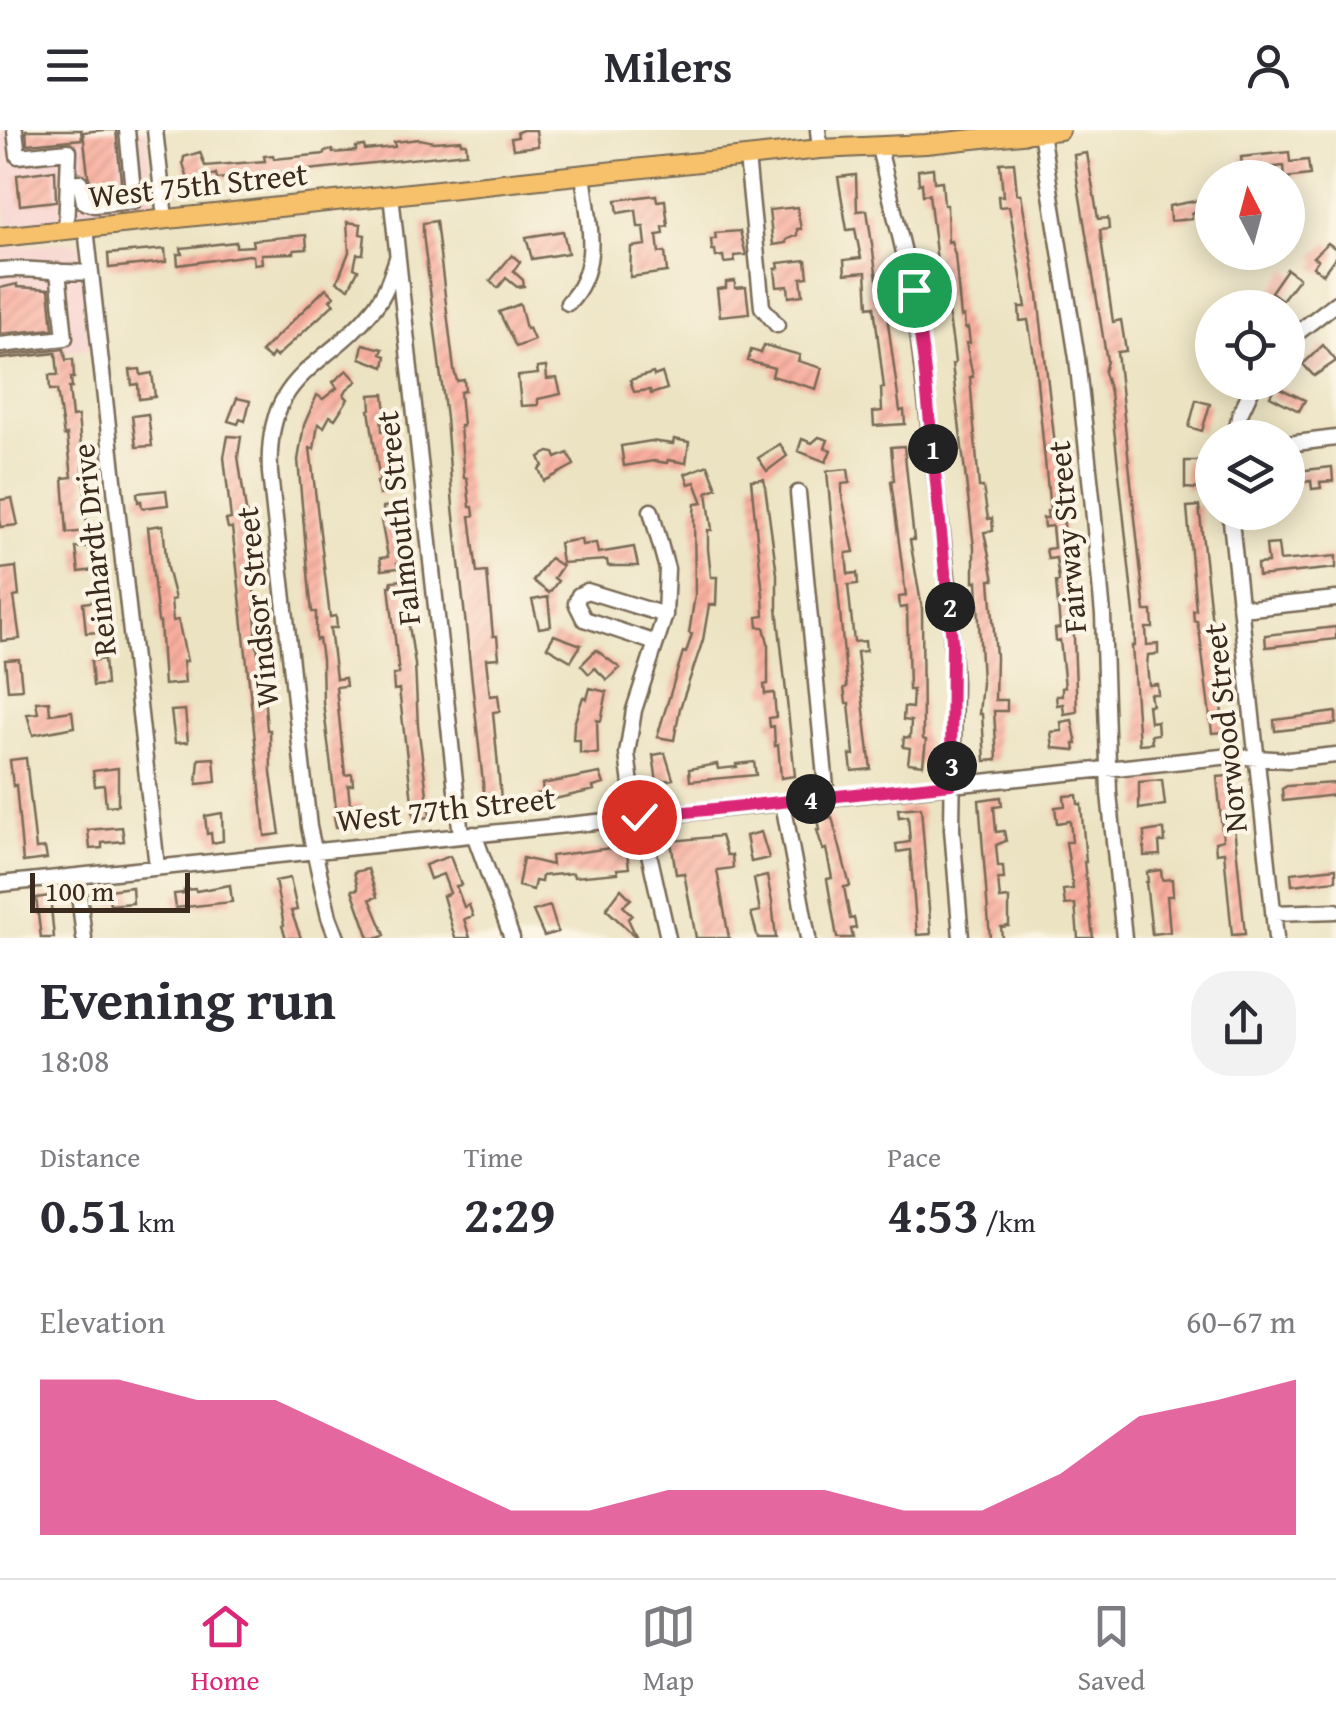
<!DOCTYPE html>
<meta charset="utf-8">
<style>
:root{--surface:#fff;--page:#f2f2f3;--text:#2b2b33;--muted:#7c7c81;--line:#e1e1e2;--accent:#db2777}
body{margin:0;font-family:"Gentium Book Plus",serif;background:var(--page);color:var(--text);height:100vh;display:flex;flex-direction:column;font-size:38px;white-space:nowrap}
*{box-sizing:border-box;margin:0}
p{font-size:32px;color:var(--muted)}
.icon{flex:none;width:55px;height:55px;fill:none;stroke:currentColor;stroke-width:2;stroke-linecap:round;stroke-linejoin:round}
.map{position:relative;height:808px;overflow:hidden}
.sheet{display:flex;flex-direction:column;background:var(--surface);flex:1}
.sheet>*{flex:none}
.needle{width:65px;rotate:354deg}
.buttons{position:absolute;left:1195px;top:30px;display:grid;gap:20px}
.buttons a{display:grid;place-items:center;width:110px;height:110px;border-radius:50%;background:var(--surface);box-shadow:0 5px 25px #0003;font-size:50px}
.scale{position:absolute;left:30px;bottom:25px;width:160px;box-sizing:border-box;padding-left:10px;border:5px solid #3b2a1e;border-top:0;font-size:28px;line-height:35px;white-space:nowrap;color:#3b2a1e;-webkit-text-stroke:8px #fcf5e5;paint-order:stroke}
.pin{position:absolute;display:grid;place-items:center;width:85px;height:85px;color:#fff;margin:-42px;border:5px solid #fff;border-radius:50%;box-shadow:0 2px 10px #0007}
.km{position:absolute;width:50px;height:50px;margin:-25px;border-radius:50%;background:#222;color:#fff;font-size:28px;line-height:50px;text-align:center}
.round{display:grid;place-items:center;flex:none;width:105px;height:105px;border-radius:40px;background:var(--page)}
.summary{display:flex;align-items:center;justify-content:space-between;height:170px;padding:0 40px}
h1{font-size:55px;font-weight:800;line-height:75px}
.metrics{display:grid;grid-template-columns:repeat(3,1fr);gap:15px;height:170px;padding:10px 40px}
.metrics div{display:grid;align-content:center}
.metrics b{font-size:50px;font-weight:800}
.metrics small{font-size:28px;font-weight:400}
.metrics p{font-size:28px}
.chart{height:280px;padding:20px 40px}
.chart p{display:flex;justify-content:space-between}
.chart svg{width:100%;height:180px;margin-top:10px;fill:var(--accent);opacity:.7}
header{display:flex;justify-content:space-between;align-items:center;height:130px;padding:0 40px;background:var(--surface);font-size:45px;font-weight:800}
.dock{display:flex;justify-content:space-around;align-items:center;height:140px;border-top:2px solid var(--line);background:var(--surface);font-size:28px;color:var(--muted)}
.dock a{display:grid;justify-items:center;gap:5px}
.dock .selected{color:var(--accent)}
.map>svg:first-child{display:block}
.built{fill:#f7d0ce}
.building{fill:url(#building-hatch)}
.lines{fill:none;stroke-linecap:round;stroke-linejoin:round}
.minor-casing{stroke:#796b57;stroke-width:19}
.major-casing{stroke:#796b57;stroke-width:22}
.minor{stroke:#fff;stroke-width:14}
.major{stroke:#f6c16b;stroke-width:18}
.route-casing{stroke:#fff;stroke-width:20}
.route{stroke:#db2777;stroke-width:12}
.labels{text-anchor:middle;stroke-width:8;stroke-linejoin:round;paint-order:stroke}
.street-label{font-size:32px;fill:#3b2a1e;stroke:#fcf5e5}
</style>
<header><svg class="icon" aria-label="menu" viewBox="0 0 24 24"><path d="M4 6h16M4 12h16M4 18h16"/></svg>Milers<svg class="icon" aria-label="person" viewBox="0 0 24 24"><circle cx="12" cy="8" r="4"/><path d="M4 21q1-7 8-7t8 7"/></svg></header>
<div class="map">
<svg width="1336" height="808" viewBox="0 0 1336 808">
<defs>
<pattern id="building-hatch" width="6" height="6" patternUnits="userSpaceOnUse" patternTransform="scale(2.5)"><rect width="6" height="6" fill="#f9ae9f"/><path d="M-1 1l2-2M0 6l6-6M5 7l2-2" fill="none" stroke="#d69688"/></pattern>
</defs>
<rect width="100%" height="100%" fill="#fcf5e5"/>
<filter id="ink" filterUnits="userSpaceOnUse"><feTurbulence type="fractalNoise" baseFrequency=".01" numOctaves="2"/><feDisplacementMap in="SourceGraphic" scale="20" xChannelSelector="R" yChannelSelector="G"/><feConvolveMatrix kernelMatrix="1 2 1 2 8 2 1 2 1" color-interpolation-filters="sRGB"/></filter>
<filter id="wash" filterUnits="userSpaceOnUse"><feTurbulence type="fractalNoise" baseFrequency=".0048" numOctaves="4" result="noise"/><feDisplacementMap in="SourceGraphic" scale="40" xChannelSelector="R" yChannelSelector="G"/><feGaussianBlur stdDeviation="2.25" result="paint"/><feColorMatrix in="noise" values="0 0 0 0 0 0 0 0 0 0 0 0 0 0 0 0 0 1.4 0 .05"/><feComposite in="paint" operator="in"/></filter>
<g filter="url(#wash)">
<rect width="100%" height="100%" fill="#ece3c2"/>
<path class="built" d="M0,0H146L153,67L150,76L143,81L7,95L0,33Z
M69,111L78,114L83,121L92,219L0,229V118Z"/>
<g id="blocks">
<path class="building" d="M26,0H81L82,9L27,14Z
M103,0H116L122,61L95,64L88,45L83,2Z
M523,0H536L538,16L513,19L511,8L518,7L517,2Z
M419,9L434,12L461,10V13H466L467,23L270,44L265,45V48L257,49V45L217,49L216,44L189,53L183,33L184,27L200,22L205,36L265,31L264,26L273,25L274,29L325,24V21L333,20V23L356,21V17L364,16L365,20L395,17L394,12Z
M1289,22L1290,32L1308,30L1310,45L1285,48L1284,36L1243,41L1241,27Z
M1087,23L1098,89L1108,88L1109,99L1100,100L1103,124L1113,192L1121,190L1126,221L1117,222L1145,481H1152L1153,498H1146L1147,515L1158,514V524L1148,525L1147,536L1149,555L1157,554L1158,564H1150L1152,575H1148L1150,592L1157,591L1158,604L1151,605L1152,613L1139,614L1132,516H1135L1134,483L1121,362L1110,262L1104,242L1107,231L1077,49L1074,25Z
M1014,32L1017,64H1021L1038,165L1067,421H1070L1071,435L1077,582L1064,584L1063,574L1057,575L1056,566H1062V558L1065,557L1060,510L1056,511L1055,499L1060,498L1056,452L1059,451L1056,428L1048,429L1046,419L1054,418L1052,396L1044,397L1043,388H1048L1047,381L1050,380L1035,231L1028,190L1020,191L1019,177H1026L1012,92L1009,76L999,77L998,66H1003L1000,33Z
M933,38L934,52L942,51L944,75H947L948,112L951,111L955,125L961,187L964,186L965,199L968,198L970,213H966L973,247H970L979,357H983L988,389L992,388L993,401L984,402L994,450H990L996,527L995,570H1007V581H994L997,630L985,631L982,584H979L982,553L977,451L974,452V417L952,234L955,233L953,215L942,139L938,140L929,64L923,65L922,53L919,54L918,40Z
M55,40L56,71L20,75L17,45Z
M856,45L857,81L867,80L877,149H882L900,281L904,280L905,294L874,296L873,282L882,281L881,258H884L874,176L868,177L866,142L845,144L844,130L861,128L855,99L847,100L838,47Z
M656,65L657,71L665,70L668,96L663,97L664,104L657,105L659,123L665,122L667,142L630,147L631,117L646,115L644,97H638L636,80L618,83L616,70Z
M1200,70L1201,79L1192,83V89L1170,91L1169,76Z
M797,77L801,99H797V105L786,110V113L773,115L769,80Z
M436,91L454,240L457,251L464,250L465,261L460,262L463,296H460L464,348H467L470,377H473L474,385L470,386L477,443L487,442L493,506H497L499,528L486,529L490,566L498,565L500,581L493,582L502,680L486,681L453,377L446,288L423,104V93Z
M347,92L361,94L360,104L365,105L363,124H357L354,138L358,140L349,158L337,152L349,122Z
M563,101L568,123L532,129L526,107Z
M740,101L746,125L734,126L735,132L724,133L723,126L716,127L715,120H712L711,109H716L715,103Z
M306,105L307,119L294,120V123L261,124L262,133L254,134L253,126L249,125L178,135L177,124H182L181,118L236,112V117L253,116L252,110Z
M1328,113L1336,119V126L1323,144L1313,137L1318,130L1313,127Z
M165,119L166,132L109,138L108,124Z
M512,125L520,132L513,141L523,150L524,156L517,157L506,148L498,158L490,151Z
M806,130L808,147L801,148L803,165L789,167L788,156L777,157L775,139L779,138L778,133Z
M1287,139L1299,148L1282,170L1271,162Z
M735,151V158L746,157L749,183L720,186L717,159L726,158V152Z
M17,154V157L49,159L53,199L0,204V158Z
M326,158L334,166L330,170L334,174L276,227L273,224L270,229L261,222Z
M520,174L526,199L529,198L534,210L516,217L499,182Z
M363,214L383,219L381,224L386,226L384,237L360,228Z
M764,215L800,225L798,231L822,238L816,259L772,246L774,238L748,231L751,220L761,223Z
M1323,215L1336,231L1314,246L1303,234Z
M64,219L66,230L73,229L74,248H71L72,258H69L72,287L78,286L86,369H82L89,401L67,403L63,348L72,347L67,305L64,306L57,260H50L49,245H58L56,223L0,229V226Z
M546,237L547,249L557,248L561,264L538,269V275L521,276L518,246L538,244L537,238Z
M140,239L141,245L152,243L155,267L139,269L138,254L132,255L130,240Z
M347,240L357,251L347,259L344,265L348,269L335,289L330,286L324,297L318,294L314,319L310,318L330,487L336,486L337,498H330L336,549L345,548L346,556L336,557L345,645L352,644L353,655H348L350,674L361,673L362,681L349,683L351,696L336,697L334,686H337L323,572L322,529L319,509L316,510V482H312L310,464L298,330L304,295L317,265L323,269L337,258L333,252Z
M653,243L654,246L662,243L667,259L651,264L650,260L634,262L630,250Z
M1275,256L1305,270L1299,281L1270,266Z
M384,264L386,284H381L382,301L388,300L391,320H385L387,339L392,338L395,357H388L389,363L379,365L377,352H380L369,280L371,279L370,265Z
M237,268L250,271L245,291L240,289L238,294L228,291Z
M1196,270L1210,274L1202,301L1189,297Z
M148,284L152,316L136,317L132,286Z
M228,306L241,307L238,326L252,422L257,518L260,539H262L267,600H270L271,643L280,704L265,706L237,438L232,398H228L226,390L231,389L224,327Z
M819,307L828,310L825,318L831,320L826,332L798,321L802,309L812,313Z
M674,309L689,312L686,333L668,330L667,333L654,331L624,336L621,316L651,311L673,314Z
M780,314L787,326L767,341L758,328Z
M904,316L914,410H910L922,479L923,609L926,610L923,635L908,633L910,618L903,617L904,607L910,608L911,591L903,590L904,577L912,578L913,560H909L907,477L900,478L899,467L906,466L891,351L894,350L891,317Z
M549,322L554,323L556,328L568,323L574,335L544,351L539,339L543,336L539,327Z
M1185,331H1199L1198,359L1185,358Z
M708,335L717,358L707,362L712,400H708V419L711,447H717L716,475H709L703,510L680,578L674,610L657,607L683,522L686,523L692,504L689,503L695,465L694,383L695,374L703,373L695,352L689,354L685,344Z
M1332,337L1333,351L1320,352L1321,358L1312,359L1311,351L1288,354V342Z
M848,339L850,353L842,354V366L854,422L846,423L848,444L857,443L858,454L848,455L854,512L865,511L866,521L857,522L871,639L852,641L850,625H854L849,573H846L844,558L847,557L827,341Z
M764,349L777,444V478L795,646L781,648L778,615L775,616L774,596L770,597L769,588L776,587L774,563L765,564L764,555L768,554V513L764,497H758L757,487L764,486L763,465L751,350Z
M166,360L168,375L142,378L141,371L138,372L137,363Z
M12,368L18,395L0,397V370Z
M396,376L398,395H393L395,414H401L403,432L397,433L398,438L382,440L380,428L388,427L381,390H384L383,377Z
M1199,376L1224,602L1212,603L1200,506L1197,491H1194L1193,480H1196L1187,377Z
M163,395L167,438L175,469L171,470L173,491L178,490L187,531H183L185,553L164,555L160,492H158L148,397Z
M581,409L582,415L596,413L598,423L634,417L638,436H608L607,430L562,433L559,413Z
M1278,414L1280,431L1336,426V438L1258,446L1257,434L1268,433L1266,415Z
M89,417L94,440L79,442L76,418Z
M550,428L562,436L554,448L558,451L549,463L533,451Z
M16,437L19,466L14,467L20,509L1,511L0,439Z
M402,450L415,534L418,596L430,687L414,689L399,559L394,560L393,545L399,544L389,456H392L391,451Z
M548,467L551,496L539,498L532,470Z
M96,471L99,502L86,503L83,473Z
M1336,497V509L1266,517L1265,505Z
M554,505L581,515L571,531L547,517Z
M596,520L620,538L607,550L595,538L589,544L581,535Z
M19,529L22,559L8,560L5,530Z
M104,529L106,555L93,556L91,531Z
M590,558L607,562L601,591L597,590L598,624L580,623V610H573L574,594L583,567L587,569Z
M49,571L50,584L72,581L74,597L33,605L27,584L38,583L36,572Z
M185,580L188,612L175,613L171,581Z
M1336,582V594L1275,601L1274,590Z
M1072,590L1077,614H1074L1075,620L1053,618L1051,602L1062,601L1061,592Z
M665,623L673,649L657,652L653,625Z
M26,628L36,719L45,718L47,729L23,732L16,655L13,656L10,630Z
M214,628L216,652L197,654L199,629Z
M754,632L756,645L690,651L689,639L717,634L718,639L737,637L736,634Z
M118,638V675L106,676L104,655L95,656L93,641Z
M600,643L604,654L593,657L594,660L537,673L536,664L543,663L542,654Z
M1229,646L1245,804L1232,805L1224,722L1216,723L1215,712L1223,710L1217,647Z
M1162,650L1165,675L1139,679V652Z
M1335,653L1336,665L1283,671L1282,659L1287,656Z
M1077,665L1078,674H1081L1086,732H1084L1093,808H1078L1075,774L1065,775L1063,760L1073,759L1066,712H1072L1070,691L1057,693L1055,677L1065,676L1064,666Z
M1001,667L1002,676L994,677L996,702L1004,701L1006,711L996,715L998,736H1003L1004,749H998L1000,769L1009,768V796L1001,797L1002,808H990L979,670Z
M921,677L931,804L917,805L910,720L897,722L896,714L910,712L908,686L899,687L898,679Z
M222,683L223,711L212,713L211,703L207,704L205,686Z
M832,687L850,756L844,757L850,789L854,788L856,798L851,799L853,808H837L827,749L832,748L826,719L823,720L817,700H820L818,689Z
M122,697L124,711L102,713V718L90,719L88,700Z
M1164,699L1165,712H1159L1160,725L1144,726V702Z
M761,702L769,728L751,732L746,706Z
M721,706L727,725H732L733,738L717,740L729,808H696L684,743L676,744L671,711Z
M626,716L629,738L617,739L618,743L574,747L573,743L542,746L541,752L535,751L533,760L518,756L523,728L552,735L551,726Z
M450,726L461,755L456,756L464,777L469,775L473,786L464,789L470,808H455L443,766L450,763L443,744L430,749L425,735Z
M1336,738V750L1292,755L1291,743Z
M368,739L377,767L370,769L385,805L379,808H369L352,760L358,759L354,742Z
M1161,740L1162,750L1172,749L1173,766H1167L1170,802L1152,804L1146,752H1148L1147,742Z
M767,746L772,772L776,808H758L751,783L760,781L754,749Z
M290,748L297,780L291,781L301,808H286L282,796L284,795L275,751Z
M230,755L232,772L176,778L174,764L184,763V760L195,759L196,761Z
M132,757L133,773L110,775L108,760Z
M621,759L631,769L623,776L632,785L628,789L637,808L606,779Z
M50,766L54,808H41L36,768Z
M550,776L558,802L544,806L533,781Z"/>
</g>
</g>
<g filter="url(#ink)">
<use href="#blocks" fill-opacity="0" stroke="#796b57" stroke-width="2.5"/>
<g class="lines">
<defs>
<path id="minor" d="M15,0L18,26L69,21L66,100
M155,0L165,88
M818,0L820,19
M1041,2L1077,228L1092,367L1103,485L1109,663L1124,808
M879,18L913,160L949,463L954,553L952,699L961,808
M747,27L762,177L777,195
M68,53L80,52L84,72L94,75L134,71L127,0
M391,65L461,706
M86,98L157,737
M0,140C31,136 60,145 91,142
M568,173C603,137 588,89 583,44
M1288,210L1336,173
M0,215L65,208L58,141
M1234,308L1240,284L1255,252
M1288,314L1336,308
M798,363L827,668
M651,381L667,439L665,485L634,580L627,624L632,662L650,728L668,808
M1230,382L1276,808
M1239,473L1251,478L1336,469
M656,513L584,489L576,473L579,465L587,461L665,485
M783,673L808,808
M474,704L512,808
M77,746L84,808
M0,754L1231,626L1288,630L1336,625
M1273,783L1336,781
M337,808L329,787L309,697L270,343C265,241 324,241 374,178C386,163 391,146 397,128"/>
<path id="major" d="M0,107L820,19L926,14L1060,0"/>
</defs>
<use href="#minor" class="minor-casing"/>
<use href="#major" class="major-casing"/>
<use href="#minor" class="minor"/>
<use href="#major" class="major"/>
</g>
</g>
<g class="lines" filter="url(#ink)">
<defs>
<path id="route" d="M639,687L951,654L952,510L924,234L914,160"/>
</defs>
<use href="#route" class="route-casing"/>
<use href="#route" class="route"/>
</g>
<g class="labels">
<g class="street-label">
<text transform="translate(198 55) rotate(-6)" y="11">West 75th Street</text>
<text transform="translate(398 388) rotate(-96)" y="11">Falmouth Street</text>
<text transform="translate(1067 407) rotate(-95)" y="11">Fairway Street</text>
<text transform="translate(94 420) rotate(-96)" y="11">Reinhardt Drive</text>
<text transform="translate(257 477) rotate(-96)" y="11">Windsor Street</text>
<text transform="translate(1225 598) rotate(-96)" y="11">Norwood Street</text>
<text transform="translate(446 679) rotate(-6)" y="11">West 77th Street</text>
</g>
</g>
</svg>
<div class="buttons">
<a><svg class="needle" viewBox="-14 -14 28 28"><path d="M0-13l5 13h-10z" fill="#e53935"/><path d="M0 13l5-13h-10z" fill="#7c7c81"/></svg></a>
<a><svg class="icon" aria-label="locate" viewBox="0 0 24 24"><circle cx="12" cy="12" r="6"/><path d="M12 2v4M12 18v4M2 12h4M18 12h4"/></svg></a>
<a><svg class="icon" aria-label="layers" viewBox="0 0 24 24"><path d="M12 4l9 5-9 5-9-5zM3 14l9 5 9-5"/></svg></a>
</div>
<div class="scale">100 m</div>
<div class="pin" style="left:914px;top:160px;background:#1e9e55"><svg class="icon" aria-label="arrive" viewBox="0 0 24 24"><path d="M6 21V4h12l-3 4 3 4H6"/></svg></div>
<div class="pin" style="left:639px;top:687px;background:#d93025"><svg class="icon" aria-label="check" viewBox="0 0 24 24"><path d="M5 12l5 5 9-10"/></svg></div>
<b class="km" style="left:933px;top:319px">1</b>
<b class="km" style="left:950px;top:477px">2</b>
<b class="km" style="left:952px;top:636px">3</b>
<b class="km" style="left:811px;top:669px">4</b>
</div>
<section class="sheet">
<div class="summary"><div><h1>Evening run</h1><p>18:08</p></div><a class="round"><svg class="icon" aria-label="share" viewBox="0 0 24 24"><path d="M12 15V3M7 8l5-5 5 5M5 13v7h14v-7"/></svg></a></div>
<div class="metrics">
<div><p>Distance</p><b>0.51<small> km</small></b></div>
<div><p>Time</p><b>2:29</b></div>
<div><p>Pace</p><b>4:53<small> /km</small></b></div>
</div>
<div class="chart"><p><span>Elevation</span>60–67 m</p>
<svg viewBox="0 0 160 44" preserveAspectRatio="none"><path d="M0 44V6L10 6L20 11L30 11L40 20L50 29L60 38L70 38L80 33L90 33L100 33L110 38L120 38L130 29L140 15L150 11L160 6V44z"/></svg>
</div>
</section>
<nav class="dock">
<a class="selected"><svg class="icon" aria-label="home" viewBox="0 0 24 24"><path d="M3 11l9-7 9 7M6 9v11h12V9"/></svg>Home</a>
<a><svg class="icon" aria-label="map" viewBox="0 0 24 24"><path d="M3 6l6-2 6 2 6-2v14l-6 2-6-2-6 2zM9 4v14M15 6v14"/></svg>Map</a>
<a><svg class="icon" aria-label="saved" viewBox="0 0 24 24"><path d="M7 4h10v16l-5-4-5 4z"/></svg>Saved</a>
</nav>
